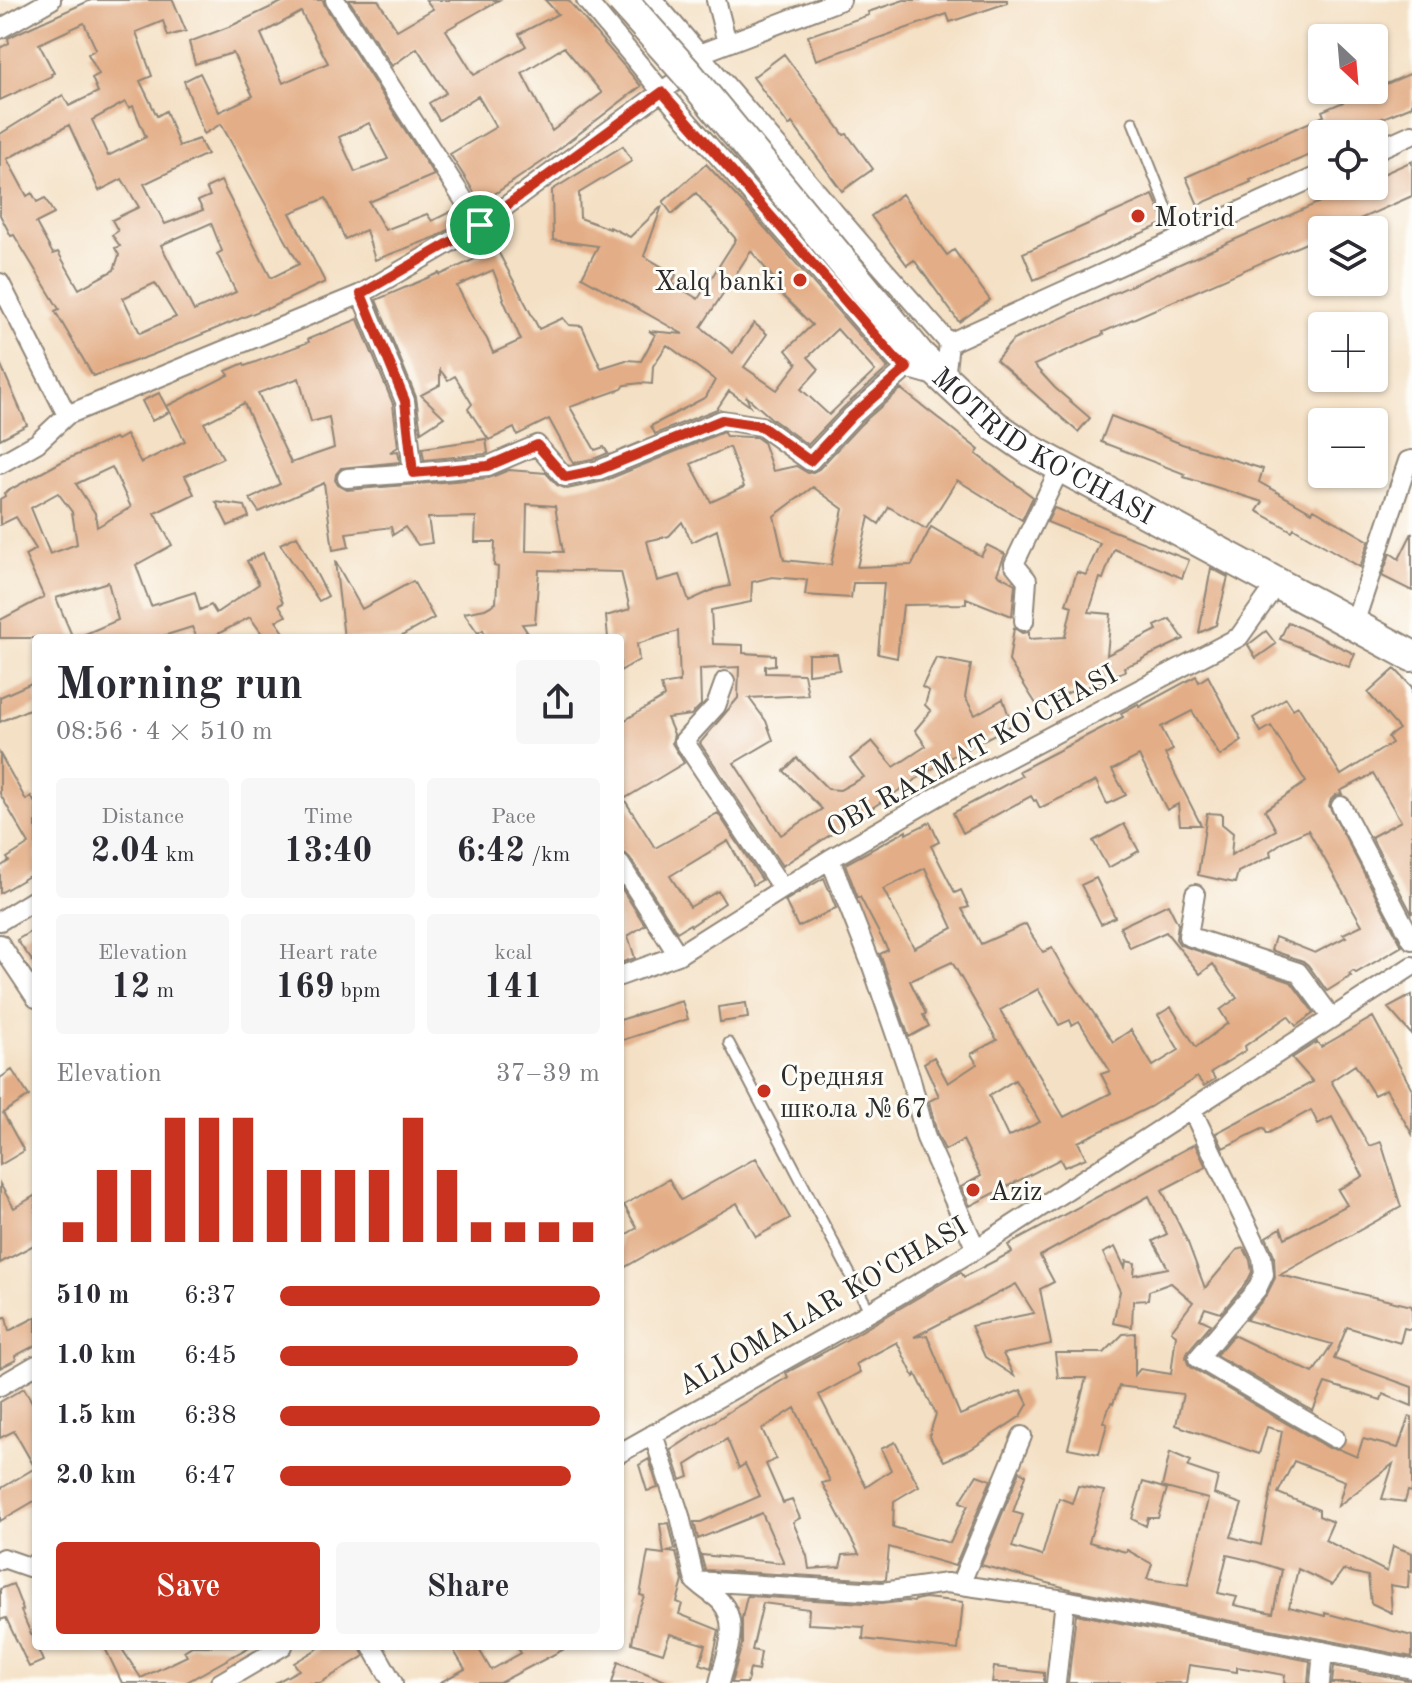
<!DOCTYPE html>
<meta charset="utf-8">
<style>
:root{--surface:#fff;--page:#f7f7f7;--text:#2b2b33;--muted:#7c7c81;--accent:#c8321e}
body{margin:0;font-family:"Old Standard TT",serif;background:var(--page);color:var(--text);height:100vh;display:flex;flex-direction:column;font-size:30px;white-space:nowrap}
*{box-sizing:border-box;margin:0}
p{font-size:26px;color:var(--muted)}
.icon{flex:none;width:44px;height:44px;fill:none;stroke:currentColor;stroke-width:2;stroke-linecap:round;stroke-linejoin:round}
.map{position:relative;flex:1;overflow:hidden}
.sheet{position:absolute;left:32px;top:634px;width:592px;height:1016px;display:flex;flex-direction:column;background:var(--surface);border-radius:8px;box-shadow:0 2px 6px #0004}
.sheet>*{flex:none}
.needle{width:52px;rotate:154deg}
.controls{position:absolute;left:1308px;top:24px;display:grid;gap:16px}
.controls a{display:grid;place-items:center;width:80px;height:80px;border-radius:8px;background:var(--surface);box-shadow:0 2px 6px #0004;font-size:40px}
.pin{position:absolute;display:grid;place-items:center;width:68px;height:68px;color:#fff;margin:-34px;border:4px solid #fff;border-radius:50%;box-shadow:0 2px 8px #0007}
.round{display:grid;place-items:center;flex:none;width:84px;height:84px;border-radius:8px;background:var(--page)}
.headline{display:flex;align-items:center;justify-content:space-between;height:136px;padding:0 24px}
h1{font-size:44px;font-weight:700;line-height:60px}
.stats{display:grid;grid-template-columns:repeat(3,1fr);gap:12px;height:136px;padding:8px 24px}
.stats div{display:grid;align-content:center;border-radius:8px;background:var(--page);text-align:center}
.stats b{font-size:34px;font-weight:700}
.stats small{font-size:22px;font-weight:400}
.stats p{font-size:22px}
.chart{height:224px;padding:16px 24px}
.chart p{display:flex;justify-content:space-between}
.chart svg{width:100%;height:144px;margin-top:8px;stroke:var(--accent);stroke-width:6}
.cta{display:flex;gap:16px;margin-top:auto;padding:16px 24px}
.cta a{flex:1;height:92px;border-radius:8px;background:var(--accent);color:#fff;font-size:32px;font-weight:700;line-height:92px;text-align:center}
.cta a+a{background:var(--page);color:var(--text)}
ul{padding:0 24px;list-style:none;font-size:26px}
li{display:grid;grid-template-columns:128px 96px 1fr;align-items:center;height:60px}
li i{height:20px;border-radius:10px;background:var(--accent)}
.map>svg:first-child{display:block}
.building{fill:#e3ae87;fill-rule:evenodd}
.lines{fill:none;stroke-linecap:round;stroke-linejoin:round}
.service-casing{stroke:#908678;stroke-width:13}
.minor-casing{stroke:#908678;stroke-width:22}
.primary-casing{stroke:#908678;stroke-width:34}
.service{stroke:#fff;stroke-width:9}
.minor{stroke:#fff;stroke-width:18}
.primary{stroke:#fff;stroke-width:30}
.primary-bridge-casing{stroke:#908678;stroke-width:34;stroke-linecap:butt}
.primary-bridge{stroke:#fff;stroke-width:30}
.route-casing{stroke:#fff;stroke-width:16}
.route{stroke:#c8321e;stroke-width:10}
.poi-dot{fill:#c8321e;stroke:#fdfcf7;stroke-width:3}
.labels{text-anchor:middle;stroke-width:6;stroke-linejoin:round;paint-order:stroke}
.poi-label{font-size:28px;fill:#2b2b2b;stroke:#fdfcf7;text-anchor:start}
.street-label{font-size:28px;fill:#2b2b2b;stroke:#fdfcf7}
</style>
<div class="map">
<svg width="1412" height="1683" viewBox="0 0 1412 1683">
<rect width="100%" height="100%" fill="#fdfcf7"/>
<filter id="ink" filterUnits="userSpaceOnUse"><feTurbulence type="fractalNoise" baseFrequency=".0125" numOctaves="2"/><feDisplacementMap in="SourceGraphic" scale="16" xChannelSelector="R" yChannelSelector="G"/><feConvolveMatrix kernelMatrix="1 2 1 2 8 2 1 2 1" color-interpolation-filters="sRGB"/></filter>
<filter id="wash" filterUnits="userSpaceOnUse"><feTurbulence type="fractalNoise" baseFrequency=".006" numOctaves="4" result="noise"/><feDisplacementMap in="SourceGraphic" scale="32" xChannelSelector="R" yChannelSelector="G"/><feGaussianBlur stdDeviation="1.8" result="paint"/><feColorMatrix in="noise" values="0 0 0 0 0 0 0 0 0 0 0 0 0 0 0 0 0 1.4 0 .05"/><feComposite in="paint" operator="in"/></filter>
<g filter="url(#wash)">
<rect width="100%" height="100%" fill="#f4e0c4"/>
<g id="blocks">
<path class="building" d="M91,0H173L186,31L168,36L163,21L136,32L152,76L140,81L157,116L166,111L179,146L199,139L207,154L144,184L165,224L203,210L198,201L210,196L206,188L221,181L271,278L299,264L221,124L204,134L184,81L200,73L219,112L253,96L233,53L195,64L189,42L231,26L286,0H323L325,6L434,175L369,202L385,230L427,214L432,221L456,209L463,221L436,237L375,260L366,230L345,239L326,198L290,213L325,282L267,309L266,308L152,355L93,376L55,311L59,309L14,235L11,236L0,215V134L63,95L69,106L98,92L92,78L99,74L88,54L96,49L84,23L39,44L54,73L51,74L52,76L0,100V48L9,43L8,38L20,32ZM301,12L328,63L283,83L261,34ZM125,102L129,108L133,106L146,137L108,156L92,120ZM369,123L388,159L355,172L339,137ZM69,125L99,191L122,179L139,207L112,220L118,231L112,235L120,246L115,248L119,255L114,270L79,289L58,252L53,254L36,223L54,214L45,198L37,202L32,193L27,196L7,159ZM211,223L222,251L217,254L236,292L194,311L161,245ZM155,283L176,317L140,333L123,298Z
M349,0H378L397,30L433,9L426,0H499L446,30L474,75L526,46L519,34L558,14L545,0H568L641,86L542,162L481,203L450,154L496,127L478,96L439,120L429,103L446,93L417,48L392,66ZM564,47L602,93L552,131L522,73Z
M904,0H1007V3L950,22L947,14L816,60L808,36L869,15L868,12Z
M784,54L844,135L847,134L873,169L842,191L792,123L789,126L753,77Z
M1412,73V106L1344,134H1322V150L1250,180L1251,182L1198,205L1186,177L1324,116L1322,111Z
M623,146L632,161L579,193L580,218L610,229V227L630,237L662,206L644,256L676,275L672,283L698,299L736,239L696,193L672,214L663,202L706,164L750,211L888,368L844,407L808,445L772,419L746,396L750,406L729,391L717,409L655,434L651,426L706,397L715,380L667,345L653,366L652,384L641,383L625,385L622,389L570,407L595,450L604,447L608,453L596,458L573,463L549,419L517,435L514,428L489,440L468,409L472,404L455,376L448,380L440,370V385L421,395L444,417L421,432L416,397L376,300L439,273L440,275L486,254L482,245L492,240L539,329L563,318L569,325L582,326L601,368L626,360L641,361L655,335L649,331L683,334L582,277L598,246L553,240L552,190ZM751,251L780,286L777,290L812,325L786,350L797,364L777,390L744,367L767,334L754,323L733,353L701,327ZM493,270L504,298L503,299L521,340L493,353L487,339L472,316L457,286ZM837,329L875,371L829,415L801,389L819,369L808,357Z
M1412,161V196L1335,230H1322V236L1103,332L1104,334L1034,365L1055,388L1090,418L1078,432L996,360L1013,340L1106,298L1105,297L1356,186H1374V178Z
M902,194L947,255L954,250L990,300L959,322L914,260L907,265L871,216Z
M1153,195L1165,223L1034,280L1023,253Z
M358,319L393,404L398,447L390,452L398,451L400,462L341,468L336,474L335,480L338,485L347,490L489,478L509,470L546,473L557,485L567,489L604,481L723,432L726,436L751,437H756L763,442L773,471L796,466L808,473L813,472L819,469L860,425L901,389L979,450L976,454L1033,497L1022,520L957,480L926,529L889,507L879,524L869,517L857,567L912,565L931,527L981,556L987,545L1005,554L997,574L1015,584L1012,616L966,598V604L903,605L897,658L878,654L884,583H853L851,598L805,595L807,580L772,577L752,582L751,602L711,610L713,644L743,645V653L775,655V665L765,666V673L804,674L808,695L749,698L766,721L773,740L734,763L781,835L822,809L784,771L797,758L828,789L840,790L864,777L850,759L872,741L894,767L926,746L915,730L931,711L925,705L929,691L922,687L936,658L971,665L965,697L975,715L1003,699L1012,725L949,758L782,866L700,743L738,698L739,667L700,669L701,705L691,715L667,718L674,734L672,743L684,763L624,799L655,848L718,813L762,880L753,885L728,841L670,876L690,907L718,891L725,903L691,926L690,924L677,932L630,858L626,854L620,852V723L664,697L661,685L680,682L678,631L637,644L639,660L620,671V638H608L606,616L630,609L621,572L539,570L535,623L522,624L531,638H487L483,630L478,633L464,613L485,609L496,603L498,567L494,566L495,542H475L476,517L428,518L432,543L418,545L405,527L393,535L391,527L346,533L349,547L333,550L324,483L259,512L250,499L280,484L244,403L204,423L223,458L185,476L194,494L155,513L172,545L136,565L151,606L195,592L200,610L211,605L216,613L259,584L247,561L263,553L283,603L279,605L286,616L276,621L288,638H265L250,617L210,638H197L192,627L157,638H76L118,620L108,582L56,598L73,638H0V620L44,597L25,555L36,549L16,517L0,525V499L5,496L4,493L63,461L115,438L117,440L126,435L141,463L185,441L167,406L229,375L226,371L244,363L245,366L309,342L308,339ZM299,378L311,422L329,417L334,448L291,463L258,393ZM729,447L744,487L711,502L691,464ZM112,467L131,507L97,527L95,513L76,484ZM813,487L843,509L831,565L784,560L774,516ZM58,493L72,512L77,544L50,554L31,508ZM527,504L555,506L563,552L526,551ZM682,522L692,542L717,530L730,586L715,589L689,601L680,575L657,581L647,541L669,536Z
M0,363L27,425L0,439Z
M159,393L169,412L152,421L142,401Z
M1111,416L1182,444L1263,469L1259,482L1312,512L1314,509L1369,541L1360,567L1294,528L1292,531L1257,511L1263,502L1184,477L1185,474L1101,442Z
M486,439L488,453L485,454L424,460L422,448Z
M216,502L245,506L249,517L228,526Z
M1054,508L1189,560L1182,578L1114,549L1103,579L1100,578L1089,612L1111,614L1107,655L1157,630L1155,626L1170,619L1184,639L1142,659V660L1124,667L1125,671L1090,685L1079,698L1072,691L1038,707L1009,661L1014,628L1022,633L1029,632V639L1065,637L1072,606L1066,604L1077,572L1086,575L1100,543L1047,522Z
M1412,533V591L1382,576L1390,553L1399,559Z
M297,536L328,596L319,601L280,544Z
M335,561L362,609L413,581L434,618L398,638H344Z
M1211,568L1228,577L1216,625L1199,633Z
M1288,622L1355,654L1349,667L1280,639Z
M1266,631L1276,644L1256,658L1248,645Z
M808,654H837L840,670L808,674Z
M1395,669L1412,687V914L1371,837L1401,821L1373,774L1340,791L1342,794L1336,795L1331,799L1329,806L1402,946L1356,973L1353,971L1349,974L1351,976L1327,991L1308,965L1303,961L1271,950L1275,937L1315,953L1346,937L1343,934L1362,925L1308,830L1284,841L1270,851L1271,856L1238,872L1235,883L1198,875L1207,813L1222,814V824L1233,833L1231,855L1276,830L1265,810L1306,782L1271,726L1261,732L1253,718L1286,698L1293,709L1298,706L1341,775L1392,743L1388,737L1399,729L1368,693Z
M1196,676L1199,682L1208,676L1242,741L1220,756L1192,711L1161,727L1173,750L1165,754L1201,825H1180L1178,804L1167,810L1139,756L1112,770L1126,795L1107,804L1096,781L1040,808L1036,800L1034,801L1031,796L963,833L953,813L1022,776L1019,771L1123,717L1121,713L1138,704L1139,707Z
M36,681V706L0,722V697Z
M0,754L26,800L31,796L36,805V872L0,893V867L9,861L7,858L29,844L0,794Z
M930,822L939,842L931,846L955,893L961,890L969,907L962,909L981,944L1026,924L1031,934L1043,952L1052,948L1065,971L1113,1042L1131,1030L1153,1066L1179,1050L1158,1015L1171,1007L1196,1047L1228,1023L1220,1010L1237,998L1213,964L1200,974L1166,932L1130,948L1120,927L1168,904L1178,924L1176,939L1180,945L1291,982L1314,1013L1296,1026L1288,1016L1245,1046L1246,1050L1211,1072L1215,1079L1204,1086L1197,1077L1150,1107L1078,1142L1086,1158L1064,1167L1060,1159L970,1206L961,1187L981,1176L963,1140L945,1150L937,1134L929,1101L939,1096L924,1063L934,1057L948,1083L977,1064L971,1054L997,1040L952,962L910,981L926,1014L923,1015L929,1026L909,1037L880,954L888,950L860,897L858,898L845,864L906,831V834ZM925,868L953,928L914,948L883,889ZM1038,989L1059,1025L1070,1020L1072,1025L1079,1021L1110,1071L1101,1074L1111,1093L1064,1117L1000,1010ZM1015,1080L1040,1122L1008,1137L989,1096Z
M1124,824L1139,851L1108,868L1093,841Z
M824,878L836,908L798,927L785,901Z
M1096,878L1115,917L1101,924L1081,885Z
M620,886L645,925L628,936L635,958L620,963Z
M36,928V966L17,940Z
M1412,995V1035L1388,1008Z
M682,1001L688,1019L620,1041V1020Z
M746,1003L748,1018L720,1022L718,1007Z
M1373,1017L1412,1089V1134L1386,1089L1374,1095L1355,1065L1331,1081L1369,1146L1381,1142L1401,1207L1280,1275L1412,1306V1330L1404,1328L1400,1343L1347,1327L1334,1359L1412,1387V1406L1383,1394L1381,1400L1325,1383L1313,1411L1216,1355L1233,1335L1313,1373L1332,1344L1246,1320L1266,1296L1275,1278L1274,1255L1266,1237L1281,1228L1285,1238L1347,1205L1338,1190L1363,1176L1332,1117L1318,1124L1311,1110L1267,1134L1264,1128L1223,1148L1216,1133L1313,1082L1292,1058L1317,1042L1321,1047Z
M12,1070L29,1096L3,1113L24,1151L0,1165V1078Z
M1195,1144L1206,1167L1162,1190L1188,1243L1205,1288L1237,1250L1244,1248L1250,1260L1252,1272L1247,1282L1221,1313L1205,1308L1200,1319L1211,1324L1188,1351L1186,1357L1188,1364L1192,1368L1329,1448L1339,1449L1357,1457L1363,1439L1398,1448L1409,1416L1412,1417V1492L1408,1491L1405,1502L1382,1499L1393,1464L1338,1506L1345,1481L1294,1461L1278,1493L1319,1510V1516L1333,1522L1325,1540L1387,1572L1393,1546L1412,1553V1571L1409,1570L1408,1588L1390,1585L1392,1613L1371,1603L1368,1576L1343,1570L1332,1585L1298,1569L1289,1607L1325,1616V1613L1412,1636V1657L1074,1590L981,1565L1020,1471L1026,1475L1013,1512L1023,1515L1012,1547L1042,1556L1059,1498L1072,1503L1078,1486L1104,1491L1089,1542L1126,1552L1127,1550L1152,1564L1147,1579L1188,1585L1208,1499L1162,1487L1170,1452L1191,1461L1188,1467L1218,1477L1214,1494L1242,1504L1231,1537L1261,1545L1282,1431L1267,1427L1259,1454L1176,1425L1183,1394L1119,1386L1113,1404L1111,1403L1103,1422L1107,1424L1099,1454L1068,1448L1086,1378H1058L1055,1353H1104L1123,1334L1135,1333V1375L1140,1369L1171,1374L1176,1335L1171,1331L1193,1302L1171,1283L1149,1291L1148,1300L1133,1301L1132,1327L1113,1323L1120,1291L1103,1253L1115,1247L1125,1268L1126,1261L1135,1263L1134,1275L1168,1268L1153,1241L1167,1234L1149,1196L1040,1256L1054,1282L1040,1289L1051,1344L1003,1354L1014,1376L985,1357L971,1326L1034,1313L1016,1284L914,1337L927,1335L960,1415L1021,1390L1028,1404L1021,1416L971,1449L944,1461L929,1436L936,1414L916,1374L914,1377L897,1342L856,1364L860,1372L819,1395L866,1487L891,1470L881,1449L895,1442L919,1486L894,1501L893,1527L950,1543L968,1505L960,1502L977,1475L991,1480L955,1566L889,1547L886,1579L882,1580L705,1570L701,1555L784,1563L762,1513L698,1539L694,1522H701L760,1496L745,1464L739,1468L727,1439L686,1465L689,1477L681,1480L671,1450L733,1409L788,1377L786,1373L843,1342L961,1272L964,1277L1012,1252L1008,1245ZM795,1408L830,1481L822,1483L859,1554L843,1555L840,1567L809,1569L807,1556L793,1522L800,1518L792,1500L783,1503L766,1464L776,1459L762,1429ZM1227,1555L1258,1562L1282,1570L1273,1613L1234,1605L1237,1597L1218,1593Z
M756,1158L790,1218L756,1237L737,1203L620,1270V1238L637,1228L624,1205L669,1179L681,1200Z
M0,1184L14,1208L36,1195V1244L0,1263Z
M6,1317L9,1331L36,1317V1345L15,1356L16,1360L0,1368V1318Z
M24,1388L36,1409V1500L0,1521V1489L35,1468L14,1431L0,1438V1402Z
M649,1459L658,1488L647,1491L639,1465Z
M1143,1482L1167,1489L1158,1518H1148L1146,1526L1132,1519Z
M669,1523L675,1549L668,1552L676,1553L683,1581L677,1602L682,1604L679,1614L719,1630L711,1668L700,1664L706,1645L670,1634L663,1653L632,1643L637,1614L644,1596L640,1595L648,1552L664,1554L660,1524Z
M13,1584L23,1610L21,1611L43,1661L29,1667L6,1618L0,1620V1589Z
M747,1596L881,1604L907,1601L914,1602L915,1600L925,1598L963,1602L958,1650L863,1639L864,1627L808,1624L809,1609L763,1603L752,1650L761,1652L758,1671L750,1669L747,1683H731L742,1644V1618Z
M1076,1614L1310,1661L1308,1683H1284L1285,1675L1237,1667V1672L1189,1665L1186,1683H1068Z
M104,1646H120L141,1678L187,1656L184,1651L192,1646H251L185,1683H122Z
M322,1646H360L364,1656L320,1683H275L299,1670L294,1663Z
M451,1646H477L491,1670L521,1653L517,1646H570L499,1683H439L465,1669Z
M618,1662L668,1682V1683H612Z
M1334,1666L1412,1681V1683H1332Z
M994,1667L1044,1673V1683H992Z"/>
</g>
</g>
<g filter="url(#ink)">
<use href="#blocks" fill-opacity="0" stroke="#908678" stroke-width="2"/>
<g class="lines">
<defs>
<path id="service" d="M1133,122L1179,239
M729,1043L870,1312"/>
<path id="minor" d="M335,0L480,225
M586,0L662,92L897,360L907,368L945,379L949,343L864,247L653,0
M716,0L727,43
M0,29L51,0
M691,57L841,0
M1374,151L1412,134
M0,283L67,415
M361,294L405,401L413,473L488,466L537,445L565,477L599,470L722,420L761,426L810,461L852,416L907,368
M949,343L1322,174
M0,464L37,443L67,415L361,294L480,225L687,73
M347,478L413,473
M1024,621L1027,580L1014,564L1061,466
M1354,624L1408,461L1412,460
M725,681L716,706L684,741L782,888
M1341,806L1412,940
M830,859L872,966L910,1076L926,1138L976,1249
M620,864L678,955
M1195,894L1188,936L1298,972L1332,1018
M0,921L36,899
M0,944L36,998
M620,976L678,955L830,859L959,784L1239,637L1278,582
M1192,1110L1262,1257L1264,1274L1257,1289L1198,1358L1335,1438
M0,1386L36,1365
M653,1434L680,1516L695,1581L882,1592L947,1583L1065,1600L1412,1669
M620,1453L870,1312L976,1249L1412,966
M0,1560L3,1558L29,1567L36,1563
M695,1581C703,1589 715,1595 721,1602C741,1624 725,1658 719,1683
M960,1585L1022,1436
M372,1646L393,1683
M220,1683L283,1646
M1056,1683L1065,1600
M1320,1683L1323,1651"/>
<g id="primary">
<path id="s1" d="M920,356L995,426L1030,450L1412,656"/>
</g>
</defs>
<use href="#service" class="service-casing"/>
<use href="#minor" class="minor-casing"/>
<use href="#primary" class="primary-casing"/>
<use href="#service" class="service"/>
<use href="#minor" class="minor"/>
<use href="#primary" class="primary"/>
<defs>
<path id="primary-bridge" d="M622,0L687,73L920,356"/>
</defs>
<use href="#primary-bridge" class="primary-bridge-casing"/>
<use href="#primary-bridge" class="primary-bridge"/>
</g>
</g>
<g class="lines" filter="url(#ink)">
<defs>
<path id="route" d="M662,92L897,360L907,368L852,416L810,461L761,426L722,420L599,470L565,477L537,445L488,466L413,473L405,401L361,294L480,225Z"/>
</defs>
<use href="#route" class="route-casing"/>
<use href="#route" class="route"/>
</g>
<g class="poi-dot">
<circle cx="1138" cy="216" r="8"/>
<circle cx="800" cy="280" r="8"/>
<circle cx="764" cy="1091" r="8"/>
<circle cx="973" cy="1190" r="8"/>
</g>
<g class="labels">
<g class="poi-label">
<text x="1154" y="226">Motrid</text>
<text x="784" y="290" text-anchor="end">Xalq banki</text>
<text x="780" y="1085">Средняя<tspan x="780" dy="32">школа №67</tspan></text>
<text x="989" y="1200">Aziz</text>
</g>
<g class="street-label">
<text dy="10" stroke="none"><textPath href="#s1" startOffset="154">MOTRID KO'CHASI</textPath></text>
<text transform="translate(971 750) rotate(-29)" y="10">OBI RAXMAT KO'CHASI</text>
<text transform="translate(822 1305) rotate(-30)" y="10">ALLOMALAR KO'CHASI</text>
</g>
</g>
</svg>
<div class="controls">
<a><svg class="needle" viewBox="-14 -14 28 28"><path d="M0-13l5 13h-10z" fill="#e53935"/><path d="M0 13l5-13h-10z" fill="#7c7c81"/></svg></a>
<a><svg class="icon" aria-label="locate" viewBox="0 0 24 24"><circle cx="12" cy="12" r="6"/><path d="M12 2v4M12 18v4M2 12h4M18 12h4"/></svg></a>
<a><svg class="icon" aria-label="layers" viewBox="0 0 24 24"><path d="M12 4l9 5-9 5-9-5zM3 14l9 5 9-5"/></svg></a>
<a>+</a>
<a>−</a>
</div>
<div class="pin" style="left:480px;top:225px;background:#1e9e55"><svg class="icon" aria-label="arrive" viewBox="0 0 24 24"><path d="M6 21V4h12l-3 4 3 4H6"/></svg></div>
<section class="sheet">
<div class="headline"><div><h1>Morning run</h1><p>08:56 · 4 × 510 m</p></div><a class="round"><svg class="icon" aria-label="share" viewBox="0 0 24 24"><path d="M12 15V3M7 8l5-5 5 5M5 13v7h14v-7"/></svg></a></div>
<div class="stats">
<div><p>Distance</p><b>2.04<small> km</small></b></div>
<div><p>Time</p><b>13:40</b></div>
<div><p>Pace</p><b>6:42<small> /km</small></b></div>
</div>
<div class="stats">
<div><p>Elevation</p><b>12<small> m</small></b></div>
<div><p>Heart rate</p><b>169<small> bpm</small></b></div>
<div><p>kcal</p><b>141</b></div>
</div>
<div class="chart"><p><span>Elevation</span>37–39 m</p>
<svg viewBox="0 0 160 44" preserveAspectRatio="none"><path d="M5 44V38M15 44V22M25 44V22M35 44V6M45 44V6M55 44V6M65 44V22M75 44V22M85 44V22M95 44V22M105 44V6M115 44V22M125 44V38M135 44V38M145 44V38M155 44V38"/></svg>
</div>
<ul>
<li><b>510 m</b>6:37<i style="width:100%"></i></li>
<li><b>1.0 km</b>6:45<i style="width:93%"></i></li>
<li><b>1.5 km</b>6:38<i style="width:100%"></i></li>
<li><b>2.0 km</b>6:47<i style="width:91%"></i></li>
</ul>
<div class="cta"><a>Save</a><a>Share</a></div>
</section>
</div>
